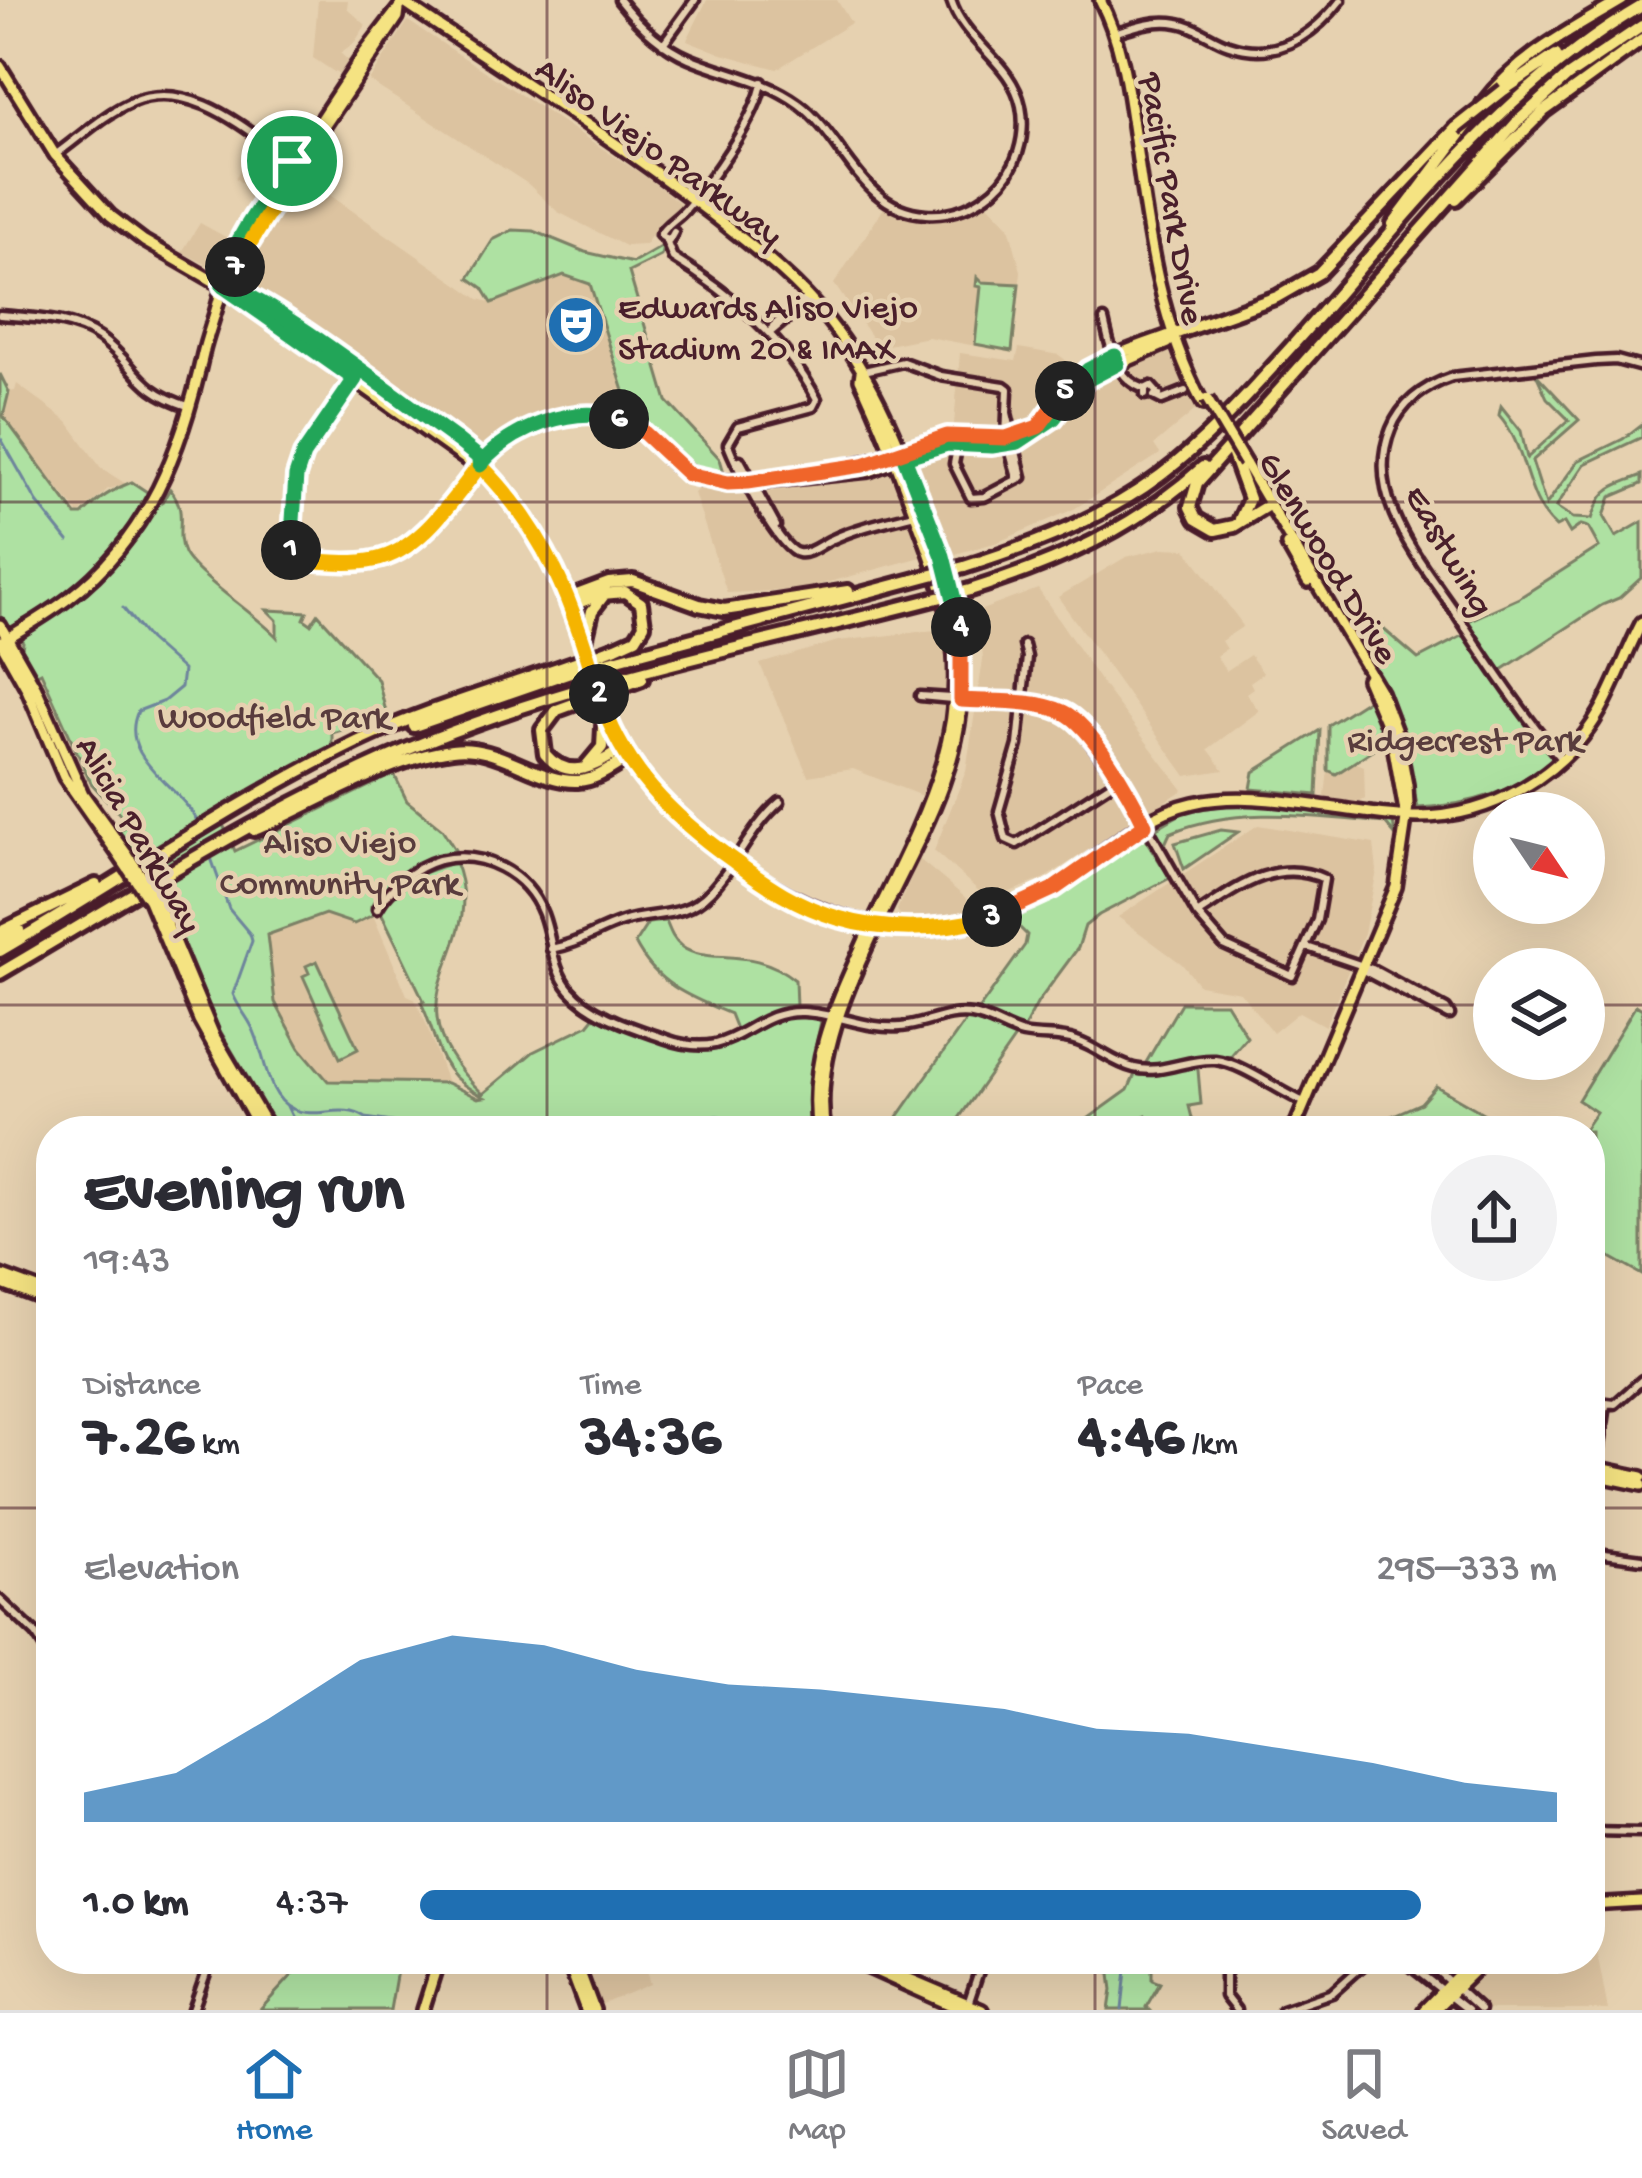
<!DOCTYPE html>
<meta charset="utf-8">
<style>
:root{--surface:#fff;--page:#f2f2f3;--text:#2b2b33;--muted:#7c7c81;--line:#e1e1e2;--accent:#1f6fb2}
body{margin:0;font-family:"Gochi Hand",sans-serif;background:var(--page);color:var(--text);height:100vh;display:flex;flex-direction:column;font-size:45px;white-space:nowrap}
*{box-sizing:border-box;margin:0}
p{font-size:39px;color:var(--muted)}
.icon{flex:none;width:66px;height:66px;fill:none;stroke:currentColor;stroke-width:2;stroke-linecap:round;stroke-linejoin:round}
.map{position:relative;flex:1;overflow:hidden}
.sheet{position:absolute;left:36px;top:1116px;width:1569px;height:858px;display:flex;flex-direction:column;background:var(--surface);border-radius:48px;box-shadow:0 12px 48px #0002}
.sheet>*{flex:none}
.needle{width:78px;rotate:125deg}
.fabs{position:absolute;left:1473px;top:792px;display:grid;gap:24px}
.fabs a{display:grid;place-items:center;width:132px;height:132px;border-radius:50%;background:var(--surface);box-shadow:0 12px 48px #0002;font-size:60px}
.pin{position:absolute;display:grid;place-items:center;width:102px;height:102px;color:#fff;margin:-51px;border:6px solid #fff;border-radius:50%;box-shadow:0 3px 12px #0007}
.km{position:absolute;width:60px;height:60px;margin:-30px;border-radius:50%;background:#222;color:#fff;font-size:33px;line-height:60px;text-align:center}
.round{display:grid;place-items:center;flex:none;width:126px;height:126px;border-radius:63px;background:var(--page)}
.headline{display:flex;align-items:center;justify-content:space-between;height:204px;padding:0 48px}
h1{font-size:66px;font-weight:800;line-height:90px}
.figures{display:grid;grid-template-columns:repeat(3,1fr);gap:18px;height:204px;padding:12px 48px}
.figures div{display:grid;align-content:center}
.figures b{font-size:60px;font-weight:800}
.figures small{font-size:33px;font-weight:400}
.figures p{font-size:33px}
.chart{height:336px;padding:24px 48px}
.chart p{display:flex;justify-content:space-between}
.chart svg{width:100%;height:216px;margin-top:12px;fill:var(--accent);opacity:.7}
ul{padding:0 48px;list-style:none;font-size:39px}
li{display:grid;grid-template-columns:192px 144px 1fr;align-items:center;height:90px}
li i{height:30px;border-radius:15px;background:var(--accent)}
.tabs{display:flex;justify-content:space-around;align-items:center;height:168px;border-top:3px solid var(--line);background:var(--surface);font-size:33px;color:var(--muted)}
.tabs a{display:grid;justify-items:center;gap:6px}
.tabs .active{color:var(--accent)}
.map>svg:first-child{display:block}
.built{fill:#dcc3a0}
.green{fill:#aee1a2;stroke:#7c8066;stroke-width:3}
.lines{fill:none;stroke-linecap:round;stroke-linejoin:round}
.stream{stroke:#6e859c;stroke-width:3}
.minor-casing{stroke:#4a1f2b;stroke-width:15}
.major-casing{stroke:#4a1f2b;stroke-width:18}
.highway-casing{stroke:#4a1f2b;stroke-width:20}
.minor{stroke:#e6d1b0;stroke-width:6}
.major{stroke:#f5e382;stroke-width:9}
.highway{stroke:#f5e382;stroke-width:10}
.major-bridge-casing{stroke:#4a1f2b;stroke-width:18;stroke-linecap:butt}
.highway-bridge-casing{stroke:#4a1f2b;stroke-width:20;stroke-linecap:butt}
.major-bridge{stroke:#f5e382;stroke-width:9}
.highway-bridge{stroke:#f5e382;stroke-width:10}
.split-1-casing{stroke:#fff;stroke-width:24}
.split-2-casing{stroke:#fff;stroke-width:24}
.split-3-casing{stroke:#fff;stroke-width:24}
.split-4-casing{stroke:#fff;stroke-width:24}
.split-5-casing{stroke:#fff;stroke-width:24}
.split-6-casing{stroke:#fff;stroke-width:24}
.split-7-casing{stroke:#fff;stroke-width:24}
.split-8-casing{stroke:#fff;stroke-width:24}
.split-1{stroke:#22a559;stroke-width:15}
.split-2{stroke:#f5b400;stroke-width:15}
.split-3{stroke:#f5b400;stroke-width:15}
.split-4{stroke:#f0652b;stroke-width:15}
.split-5{stroke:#22a559;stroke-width:15}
.split-6{stroke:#f0652b;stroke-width:15}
.split-7{stroke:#22a559;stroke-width:15}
.split-8{stroke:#f5b400;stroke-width:15}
.grid{fill:none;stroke:#4a1f2b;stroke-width:3;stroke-opacity:0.55}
.labels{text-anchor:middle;stroke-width:9;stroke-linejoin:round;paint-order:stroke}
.street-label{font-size:36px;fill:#4a1f2b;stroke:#e6d1b0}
.poi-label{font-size:36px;fill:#4a1f2b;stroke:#e6d1b0;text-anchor:start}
.park-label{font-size:36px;fill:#593c3d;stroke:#e6d1b0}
</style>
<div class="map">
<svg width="1642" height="2010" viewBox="0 0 1642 2010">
<rect width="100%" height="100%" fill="#e6d1b0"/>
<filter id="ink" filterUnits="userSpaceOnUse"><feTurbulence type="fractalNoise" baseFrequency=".00833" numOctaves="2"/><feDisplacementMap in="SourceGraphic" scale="24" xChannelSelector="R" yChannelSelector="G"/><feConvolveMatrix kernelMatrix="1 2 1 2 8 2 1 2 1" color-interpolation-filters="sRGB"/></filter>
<g filter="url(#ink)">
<path class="built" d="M318,0H348L347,8L366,25L354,43L340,53L349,61L339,75L313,58Z
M707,0H837L851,23L777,69L722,54L687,40Z
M408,21L649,179L682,205L669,222L658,226L645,245L625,246L558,212L528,184L369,81Z
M256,145L279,161L280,168L261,197L235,178Z
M301,175L479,299L493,303L564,275L590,284L629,405L628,413L593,408L543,421L477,450L369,371L370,365L355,362L322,338L321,333L311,330L274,302L238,282L236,277L250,248Z
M986,202L1009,226L1021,271L1013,353L928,337L878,347L834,284L884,208L918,220L955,219Z
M200,223L233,241L220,267L215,269L182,252Z
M1019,348L1059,355L1091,380L1167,349L1199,407L1154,445L1160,454L1074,509L998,542L948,556L923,490L918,459L952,449L960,353L1016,361Z
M17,384L68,422L101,468L126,484L108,489L79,514L2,416L9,392L15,391Z
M888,469L893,471L929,555L800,590L727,593L694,493L699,488L746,492Z
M1163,548L1186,549L1240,621L1242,627L1221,641L1226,649L1216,656L1226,671L1250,655L1263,673L1250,682L1253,688L1246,693L1259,711L1208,749L1224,770L1186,776L1058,597L1126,557Z
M1038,589L1103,685L1183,790L1043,879L989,900L934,851L966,771L983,660L979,611Z
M944,629L950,635L951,658L946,723L936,770L922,796L853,769L808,776L760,664L838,641Z
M1354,762L1364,766L1365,799L1360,802L1328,799L1325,796L1328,770L1337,774Z
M1258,825L1374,844L1377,871L1364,933L1325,1026L1299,1012L1273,1033L1240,992L1199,985L1182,964L1118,917Z
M919,859L967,899L969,912L933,917L901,916L897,910Z
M325,914L354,924L373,915L407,995L414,998L425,1021L447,1083L328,1081L300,1048L275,1002L267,935Z
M1590,1916L1608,2010H1485L1463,1989L1492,1959H1590Z
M580,1959H643L650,1984L598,2006Z"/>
<path class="green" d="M513,230L534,231L585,252L633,263L663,246L661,256L629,272L667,401L720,459L725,476C674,465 672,440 632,416L590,284L564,275L492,303L483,288L469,278L493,240Z
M977,277L982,282L1019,284L1012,351L975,344L981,287L976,286Z
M0,374L9,392L3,416L76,515H82C99,498 112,490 132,482L162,502L170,489C190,514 173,529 184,553C194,574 258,616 277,637V620L267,610L307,612L304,619L311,624L318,614L378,680L387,716L332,733V747L218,814L235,851L394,774L407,801L442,829L457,853C421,858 401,877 374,901L371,906L373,915L354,924L325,914L267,935L275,1002L300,1048L328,1081L447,1083L478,1098L484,1097C434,1072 442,1049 421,1002L424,1001L380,910L414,876L455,862C493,955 376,993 483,1094L533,1052L588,1025L596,1015C632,1029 676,1056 715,1049C750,1044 786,1000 821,1021L811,1070L813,1131H279L218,1027L165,898L152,850L145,843L133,849L119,831L129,824L91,783L41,672L37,674L22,648L23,642L0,616Z
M1536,374L1579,420L1532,461L1546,505L1578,461L1623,439L1642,424V437L1585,464L1556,507L1573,518L1592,519C1603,485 1611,488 1642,475V484L1611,497L1604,516L1616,537L1642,522V577L1619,598L1602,605L1499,672L1466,622L1519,598L1599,547L1588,527L1581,525L1570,533L1564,523L1556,527C1523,498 1528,447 1499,415L1501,406L1521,431L1527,458L1569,420L1547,398Z
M1381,627L1418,659L1468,633L1523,716L1555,756C1519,792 1467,806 1418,808L1397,721L1358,646Z
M1372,697L1388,740L1336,774L1328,770V725Z
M1320,730L1317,795L1251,789L1254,772Z
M1243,803L1393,822L1395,835L1385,823C1314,817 1238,805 1170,833L1164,846L1155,829L1186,811Z
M1221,830L1238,832L1184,869L1175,843Z
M1142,834L1170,878L1099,915L1085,926L1078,948L1038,1002L1023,1030L977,1012L1025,945L1027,935L1011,919L1085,877Z
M666,921C670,931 673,940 682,947C708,966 751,944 795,980L796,1007L769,1015L738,1034L730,1014C689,997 656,984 635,943L648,923Z
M317,961L358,1049L340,1058L303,976L309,973L306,966Z
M1181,1003H1226L1247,1037L1228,1059L1199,1056L1144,1066Z
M1636,1005L1642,1009V1275L1603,1253L1590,1238V1131H1583L1596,1112L1578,1100Z
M967,1019L1017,1035L950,1131H888Z
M1194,1066L1198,1070L1201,1104L1189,1106L1192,1118L1179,1125L1169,1121L1162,1131H1154L1146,1115C1117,1130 1106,1131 1071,1131L1128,1090L1136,1072L1161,1073Z
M1436,1086L1514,1131H1385L1389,1117L1421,1103Z
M307,1959H399L390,2010H260Z
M1108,1959H1152V1980L1160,1983L1146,2007L1149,2010H1109L1112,1990Z"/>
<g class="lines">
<path class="stream" d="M0,437L37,502L68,541
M123,608L149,640L183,670L181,687L164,701L138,711C116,759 183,787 198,823
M210,855L229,909L250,934L252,941L233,994C238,1007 246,1015 252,1027C265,1050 265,1097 293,1109C317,1120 343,1102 366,1118L450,1131
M287,1106L299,1131
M472,1131L502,1126L528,1131
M567,1131L645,1128L717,1116L725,1117L743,1131
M1122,2010L1127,1959"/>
<defs>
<path id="minor" d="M619,0C638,24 660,46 689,58C727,74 765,79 799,104C845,138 860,210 926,214C951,216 975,206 994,190C1017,170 1027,136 1021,106C1012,62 964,42 951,0
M1114,33C1135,26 1156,19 1178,23C1197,26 1211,39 1229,45C1277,61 1313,36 1341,0
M663,44L695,0
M55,155C79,138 104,114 132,102C191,78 246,130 291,161
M674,232L669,241L660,235C665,225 676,220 685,210C709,183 758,116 762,82
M666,241L673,258C732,294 784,338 817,399L813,407L738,427L728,444C734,463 780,551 798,553C810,555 822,543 833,539C859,527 888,521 915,514
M0,315C33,318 73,318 100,338C137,365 137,391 188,406
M1104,320C1111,349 1115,379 1145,389
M771,332L773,326L806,298
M771,332L809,300
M864,371L903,362L941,376L1004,386L1008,389L1006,438L1017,478
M353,382L307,446L299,466L291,552L297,560C322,561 349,565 374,560C419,552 453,499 479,466
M1145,395V389L1151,386L1159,395
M1154,396L1162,400L1185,391
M958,443L954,464L971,498L984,497L1022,477L1007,413
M740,460L776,526
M1024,645L1027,657L1018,745L999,811L1006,839L1017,844L1118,779
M920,696L1048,708L1072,717L1132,800L1197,914C1237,888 1275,857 1324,879L1317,920L1292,976L1224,945L1197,914
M920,696L951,698
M1562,760C1523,715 1492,668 1460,619C1424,564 1362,499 1391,429C1402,402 1425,386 1452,377L1596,361L1616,360L1642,367
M377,909C389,887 415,867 439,860C482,849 527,873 543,914C553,940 551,968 570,990C592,1016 635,1028 666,1039C736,1064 747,1010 803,1012C836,1013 867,1030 901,1027C926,1025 947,1011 972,1015C991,1018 1006,1030 1023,1034C1042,1038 1059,1034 1077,1041C1098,1048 1113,1063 1134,1068C1163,1075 1187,1058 1215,1060C1242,1063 1278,1091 1304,1102
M1307,947L1372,969L1446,1009L1450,1015
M551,949C581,943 595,931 622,922C654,911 683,920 710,892C736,865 751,827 780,802
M1365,971L1448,1015
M1590,1401L1615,1404L1642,1380
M1597,1466L1606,1405
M1593,1467L1601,1405
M1590,1552L1642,1559
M0,1600L36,1634L51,1658
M1590,1831L1642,1832
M1225,1959V1996L1236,2010
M1402,1959L1467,2010
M1411,1959L1430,1964L1480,2010
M968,2004L983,1959
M193,2010L211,1959
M1282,2010L1332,1993L1370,1959"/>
<path id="major" d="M400,0C505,71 614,138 714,216C754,248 795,278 827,319C877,382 904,454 931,529C964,616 976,694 943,784C906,887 806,1021 825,1131
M1100,0C1125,48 1129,101 1137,153C1149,241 1161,326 1203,404
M0,66L55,155L111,216L144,241L222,286L472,464L480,465
M222,286C259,289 439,427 478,457L480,465C535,521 560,572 584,645
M222,286L268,210L398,17L399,9
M1057,405C1079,362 1129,350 1172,334
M603,413L641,429L674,464L702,479L762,482L869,471L934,446L962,442L1008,446L1023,440L1054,419L1072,392L1089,377L1168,343L1174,334
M920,444C958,430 995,445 1032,429
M1245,463L1381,692L1398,737L1407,785L1408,806L1396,887L1293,1131
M480,465C507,432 561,411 603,413
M840,468L899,453
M1287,545L1308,582
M0,625L36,688L83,794L128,856
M0,641L26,687L64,777L122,860
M0,643C23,628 47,615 69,598C149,537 182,449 203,354C209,328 222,300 223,274L235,249L365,52L405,0
M1367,679L1392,738L1406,817
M605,712C632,775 671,815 726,855C815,921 916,955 1023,905C1081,878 1129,817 1193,803C1237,793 1284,801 1328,807C1358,811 1389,817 1419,817C1491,817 1563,775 1599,713C1616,684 1626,652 1642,622
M155,896L214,1036L270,1131
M149,900L199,1020L261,1131
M818,1131C807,1060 837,1002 865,939C892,881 924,824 942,763C971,665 947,597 912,506C896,463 880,420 860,379L861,372
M0,1275L51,1294
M0,1283L51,1302
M1590,1466L1642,1477
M1590,1474L1642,1485
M1590,1905L1642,1902
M567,1959L586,2010
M575,1959L594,2010
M849,1959L962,2010
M862,1959L982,2010
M423,2010L439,1959
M1424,2010L1474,1959
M1434,2010L1486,1959"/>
<path id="highway" d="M1504,90L1556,55
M1483,104C1519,56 1572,30 1622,0
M1456,199L1544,111L1642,40
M1393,224L1472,119
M1174,334L1277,297L1319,273L1456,128
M1233,455L1249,499L1240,519
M1270,504L1234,526L1215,530L1196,519L1190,507L1197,483L1517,122L1568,76L1642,26
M964,567C1034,545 1102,519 1161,475C1210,438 1250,392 1291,347C1400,226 1499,89 1642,6
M970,590C1057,563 1134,529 1203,467
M569,598L609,583L633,581L699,605L724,610L848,591
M584,645L592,611L605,594
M414,726L573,671L928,576
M623,749C596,765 570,783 545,754L542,730L557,710L642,679
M587,765L602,747L604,708
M254,830C315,804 386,759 452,750C497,743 537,783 578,781C597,780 613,767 628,758
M0,932L96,885
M0,942L19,930
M0,951C119,882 233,802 357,742C441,702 530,681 616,647L636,638L644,625L641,603L625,592L602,594L572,605
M0,973C142,890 279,800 433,739C594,675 766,643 934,599"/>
</defs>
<use href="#minor" class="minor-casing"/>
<use href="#major" class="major-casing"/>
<use href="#highway" class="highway-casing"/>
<use href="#minor" class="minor"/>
<use href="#major" class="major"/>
<use href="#highway" class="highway"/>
<defs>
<path id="major-bridge" d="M1207,399L1245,463
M584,645L604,708
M128,856L155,896
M122,860L149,900"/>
<path id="highway-bridge" d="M1456,128L1504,90
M928,576L964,567
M934,599L970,590"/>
</defs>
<use href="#major-bridge" class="major-bridge-casing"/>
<use href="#highway-bridge" class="highway-bridge-casing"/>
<use href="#major-bridge" class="major-bridge"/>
<use href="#highway-bridge" class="highway-bridge"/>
</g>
</g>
<g class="lines" filter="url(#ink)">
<defs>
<path id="split-1" d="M291,550L296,476L303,455L355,379L223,286C225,248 270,193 292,161"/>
<path id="split-2" d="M291,550L297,560C322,561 349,565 374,560C419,552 453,499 480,465C549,534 572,603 599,694"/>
<path id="split-3" d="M599,694C622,769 672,817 734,861C766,885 799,907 838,918C888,933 942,930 992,917"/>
<path id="split-4" d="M961,627V700C992,702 1035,699 1063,712C1092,725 1131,796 1145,825L1055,888L992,917"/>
<path id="split-5" d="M961,627L943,556L904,457L947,444L992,446L1018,442L1054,418L1081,383L1117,364L1115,356L1088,370L1065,391"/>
<path id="split-6" d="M619,419L640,429L688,474L728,483L748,482L863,465L947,436L1006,438L1038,427L1065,391"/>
<path id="split-7" d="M235,267L223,286C259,289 417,412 457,440L478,457L480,465C510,428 574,404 619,419"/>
<path id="split-8" d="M235,267L298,166L292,161"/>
</defs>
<use href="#split-1" class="split-1-casing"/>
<use href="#split-2" class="split-2-casing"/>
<use href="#split-3" class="split-3-casing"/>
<use href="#split-4" class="split-4-casing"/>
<use href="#split-5" class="split-5-casing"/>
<use href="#split-6" class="split-6-casing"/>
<use href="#split-7" class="split-7-casing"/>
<use href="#split-8" class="split-8-casing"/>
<use href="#split-1" class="split-1"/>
<use href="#split-2" class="split-2"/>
<use href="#split-3" class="split-3"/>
<use href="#split-4" class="split-4"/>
<use href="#split-5" class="split-5"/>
<use href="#split-6" class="split-6"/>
<use href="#split-7" class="split-7"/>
<use href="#split-8" class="split-8"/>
</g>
<path class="grid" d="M547,0V1131M1095,0V1131M0,502H1642M0,1005H1494M1584,1005H1642M0,1508H51M1590,1508H1642M547,1959V2010M1095,1959V2010"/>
<defs>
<symbol id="theatre-disc" viewBox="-11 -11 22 22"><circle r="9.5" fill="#1f6fb2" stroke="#e6d1b0"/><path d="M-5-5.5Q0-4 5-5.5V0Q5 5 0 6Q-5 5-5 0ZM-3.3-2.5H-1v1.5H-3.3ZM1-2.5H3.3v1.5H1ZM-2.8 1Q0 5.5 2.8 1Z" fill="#fff"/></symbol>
</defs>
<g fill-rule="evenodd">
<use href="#theatre-disc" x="543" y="292" width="66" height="66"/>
</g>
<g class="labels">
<g class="street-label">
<text transform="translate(661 149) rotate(36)" y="13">Aliso Viejo Parkway</text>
<text transform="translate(1175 198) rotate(80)" y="13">Pacific Park Drive</text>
<text transform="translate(1452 549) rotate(60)" y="13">Eastwing</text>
<text transform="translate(1331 556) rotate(59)" y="13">Glenwood Drive</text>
<text transform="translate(142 833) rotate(60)" y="13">Alicia Parkway</text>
</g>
<g class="poi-label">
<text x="618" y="317">Edwards Aliso Viejo<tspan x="618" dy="41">Stadium 20 &amp; IMAX</tspan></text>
</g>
<g class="park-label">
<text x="274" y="727">Woodfield Park</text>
<text x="1465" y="750">Ridgecrest Park</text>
<text x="340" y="852">Aliso Viejo<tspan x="340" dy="41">Community Park</tspan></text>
</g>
</g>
</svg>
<div class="fabs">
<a><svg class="needle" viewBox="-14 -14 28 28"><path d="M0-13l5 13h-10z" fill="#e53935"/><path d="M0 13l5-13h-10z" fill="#7c7c81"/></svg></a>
<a><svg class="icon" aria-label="layers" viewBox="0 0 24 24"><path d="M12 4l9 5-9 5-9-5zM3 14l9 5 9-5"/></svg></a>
</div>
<div class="pin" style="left:292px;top:161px;background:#1e9e55"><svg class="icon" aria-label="arrive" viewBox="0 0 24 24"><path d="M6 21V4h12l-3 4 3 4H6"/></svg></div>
<b class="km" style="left:291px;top:550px">1</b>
<b class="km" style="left:599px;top:694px">2</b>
<b class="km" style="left:992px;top:917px">3</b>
<b class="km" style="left:961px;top:627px">4</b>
<b class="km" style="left:1065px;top:391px">5</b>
<b class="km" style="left:619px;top:419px">6</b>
<b class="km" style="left:235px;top:267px">7</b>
<section class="sheet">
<div class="headline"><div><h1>Evening run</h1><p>19:43</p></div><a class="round"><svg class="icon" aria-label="share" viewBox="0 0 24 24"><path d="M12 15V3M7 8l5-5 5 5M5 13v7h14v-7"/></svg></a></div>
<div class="figures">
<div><p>Distance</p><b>7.26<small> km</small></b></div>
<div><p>Time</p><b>34:36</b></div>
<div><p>Pace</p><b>4:46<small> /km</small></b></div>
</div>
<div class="chart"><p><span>Elevation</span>295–333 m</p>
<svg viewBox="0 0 160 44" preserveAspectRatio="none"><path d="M0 44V38L10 34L20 23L30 11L40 6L50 8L60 13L70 16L80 17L90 19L100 21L110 25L120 26L130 29L140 32L150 36L160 38V44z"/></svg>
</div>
<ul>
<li><b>1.0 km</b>4:37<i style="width:88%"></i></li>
</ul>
</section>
</div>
<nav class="tabs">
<a class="active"><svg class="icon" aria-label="home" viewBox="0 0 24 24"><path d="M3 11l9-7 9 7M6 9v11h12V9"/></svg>Home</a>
<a><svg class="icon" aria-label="map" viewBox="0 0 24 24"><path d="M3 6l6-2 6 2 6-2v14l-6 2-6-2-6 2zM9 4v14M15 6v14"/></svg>Map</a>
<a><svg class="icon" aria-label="saved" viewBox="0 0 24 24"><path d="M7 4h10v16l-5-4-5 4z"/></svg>Saved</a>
</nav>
